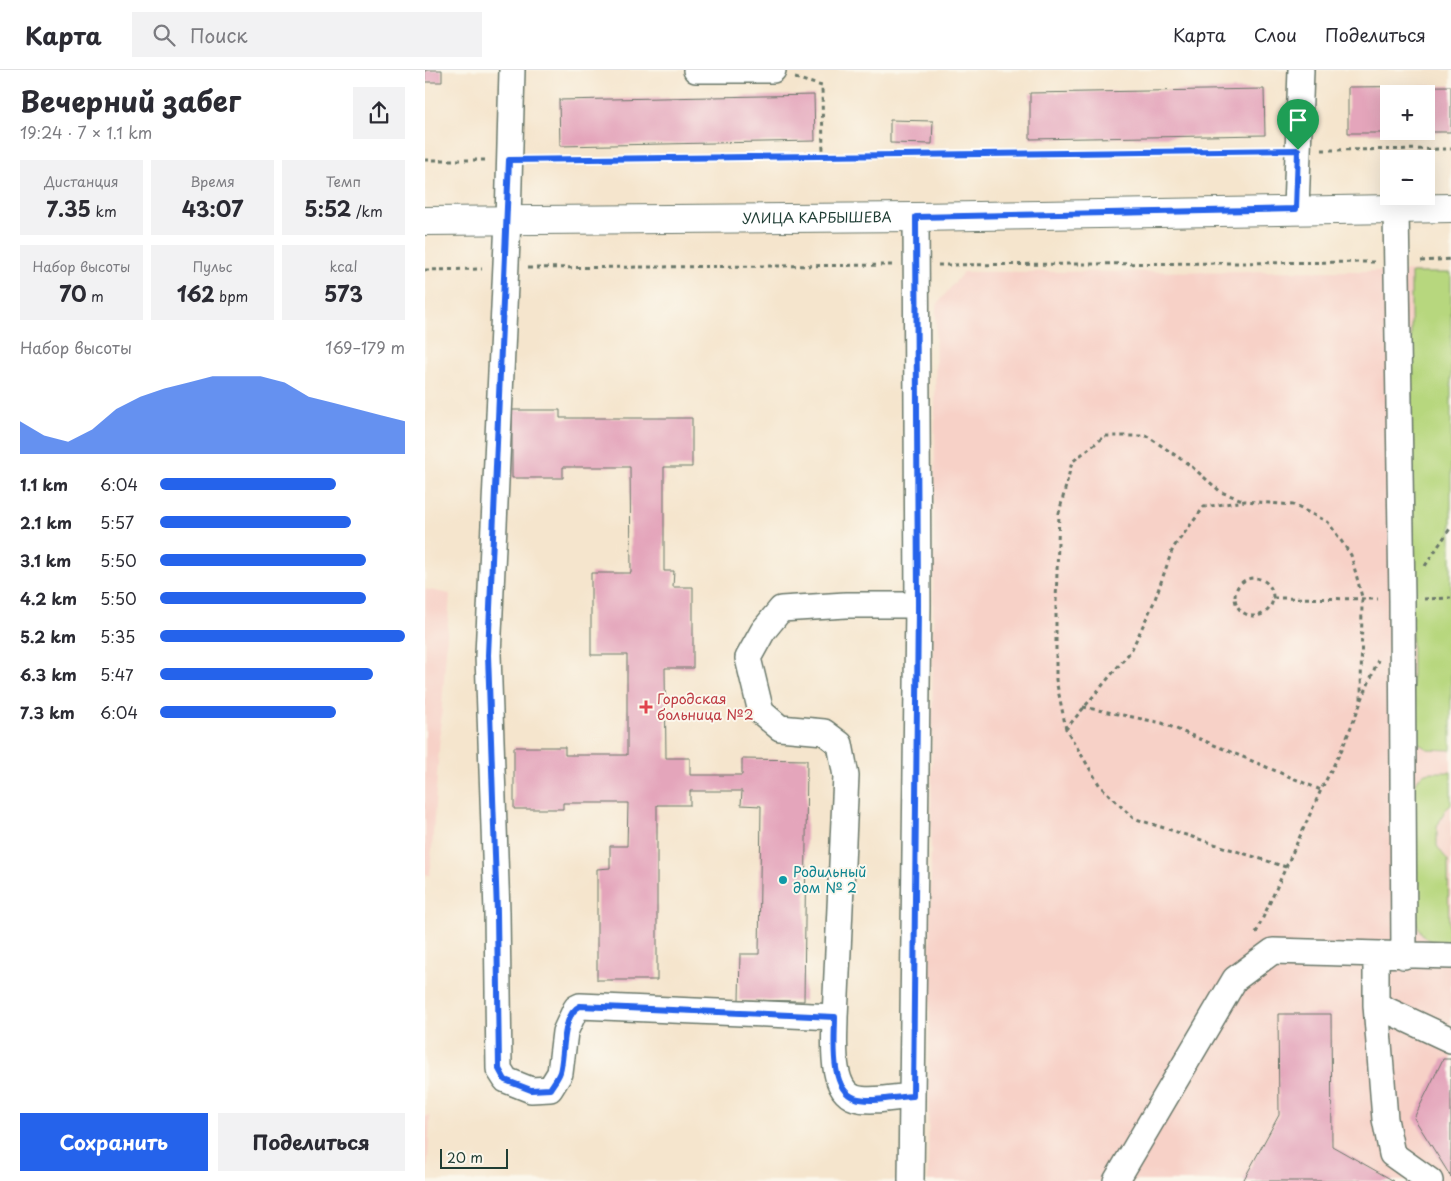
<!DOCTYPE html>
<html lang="ru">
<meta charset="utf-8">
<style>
:root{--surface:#fff;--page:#f2f2f3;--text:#2b2b33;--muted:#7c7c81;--line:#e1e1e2;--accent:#2563eb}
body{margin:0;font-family:"Playpen Sans",sans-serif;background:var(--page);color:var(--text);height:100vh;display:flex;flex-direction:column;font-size:19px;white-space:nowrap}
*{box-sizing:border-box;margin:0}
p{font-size:16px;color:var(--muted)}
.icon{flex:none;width:28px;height:28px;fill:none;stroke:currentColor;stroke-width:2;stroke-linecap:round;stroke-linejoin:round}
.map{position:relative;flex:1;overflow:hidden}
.details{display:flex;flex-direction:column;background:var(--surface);width:425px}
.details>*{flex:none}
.controls{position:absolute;left:955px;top:15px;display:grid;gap:10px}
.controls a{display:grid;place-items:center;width:55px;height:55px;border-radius:0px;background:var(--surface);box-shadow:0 5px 20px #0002;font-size:25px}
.scale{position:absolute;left:15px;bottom:12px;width:68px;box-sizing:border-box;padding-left:5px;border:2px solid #1f3d34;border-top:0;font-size:14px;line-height:18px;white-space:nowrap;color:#1f3d34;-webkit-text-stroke:4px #fbf7ec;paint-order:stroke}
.pin{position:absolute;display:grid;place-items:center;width:42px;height:42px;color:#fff;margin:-51px -21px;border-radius:50% 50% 50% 0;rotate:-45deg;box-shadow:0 0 5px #0007}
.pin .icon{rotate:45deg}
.round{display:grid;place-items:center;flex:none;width:52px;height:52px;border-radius:0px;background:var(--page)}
.overview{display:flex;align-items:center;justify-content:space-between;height:85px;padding:0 20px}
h1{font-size:28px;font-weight:700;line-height:38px}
.metrics{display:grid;grid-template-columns:repeat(3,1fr);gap:8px;height:85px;padding:5px 20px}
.metrics div{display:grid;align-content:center;border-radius:0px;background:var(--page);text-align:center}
.metrics b{font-size:21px;font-weight:700}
.metrics small{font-size:14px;font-weight:400}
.metrics p{font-size:14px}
.chart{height:140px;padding:10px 20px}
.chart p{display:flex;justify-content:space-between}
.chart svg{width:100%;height:90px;margin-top:5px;fill:var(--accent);opacity:.7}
.cta{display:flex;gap:10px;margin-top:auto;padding:10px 20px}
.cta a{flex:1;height:58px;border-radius:0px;background:var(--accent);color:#fff;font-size:20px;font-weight:700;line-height:58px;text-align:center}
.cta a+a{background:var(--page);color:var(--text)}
ul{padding:0 20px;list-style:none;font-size:16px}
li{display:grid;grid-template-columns:80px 60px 1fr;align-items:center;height:38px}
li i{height:12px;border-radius:6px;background:var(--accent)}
header{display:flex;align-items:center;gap:30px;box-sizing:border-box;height:70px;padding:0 25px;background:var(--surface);border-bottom:1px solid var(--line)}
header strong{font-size:24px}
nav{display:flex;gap:28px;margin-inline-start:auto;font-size:18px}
.search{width:350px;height:45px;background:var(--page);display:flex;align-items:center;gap:12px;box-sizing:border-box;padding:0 18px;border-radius:0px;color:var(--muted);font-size:19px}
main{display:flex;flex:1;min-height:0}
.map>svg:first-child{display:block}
.built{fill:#f7d1c7}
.green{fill:#b7d77e;stroke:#6b8a59}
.building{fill:#e4a5bb}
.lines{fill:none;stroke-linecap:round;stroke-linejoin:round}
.minor-casing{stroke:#6a786a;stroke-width:28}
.major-casing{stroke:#6a786a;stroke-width:30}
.path{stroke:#6a786a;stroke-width:3;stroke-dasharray:4 4;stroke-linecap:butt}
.minor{stroke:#fff;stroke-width:25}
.major{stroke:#fff;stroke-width:28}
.route-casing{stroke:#fff;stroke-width:10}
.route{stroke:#2563eb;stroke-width:6}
.health-dot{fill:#e0444e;stroke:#fbf7ec;stroke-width:2}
.culture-dot{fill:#0f9aa8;stroke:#fbf7ec;stroke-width:2}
.labels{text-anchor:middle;stroke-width:4;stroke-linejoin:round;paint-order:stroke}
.street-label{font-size:14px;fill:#1f3d34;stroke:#fbf7ec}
.health-label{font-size:14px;fill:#be3a42;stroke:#fbf7ec;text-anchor:start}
.culture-label{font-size:14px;fill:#0d838f;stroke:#fbf7ec;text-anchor:start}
</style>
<header>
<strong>Карта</strong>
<div class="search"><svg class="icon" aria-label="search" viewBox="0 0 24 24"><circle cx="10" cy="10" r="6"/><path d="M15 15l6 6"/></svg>Поиск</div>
<nav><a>Карта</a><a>Слои</a><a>Поделиться</a></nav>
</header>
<main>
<section class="details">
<div class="overview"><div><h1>Вечерний забег</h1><p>19:24 · 7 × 1.1 km</p></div><a class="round"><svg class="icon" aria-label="share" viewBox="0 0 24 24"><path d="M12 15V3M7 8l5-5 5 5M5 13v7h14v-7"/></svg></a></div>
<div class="metrics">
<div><p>Дистанция</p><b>7.35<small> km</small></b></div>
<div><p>Время</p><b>43:07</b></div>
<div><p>Темп</p><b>5:52<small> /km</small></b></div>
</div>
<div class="metrics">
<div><p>Набор высоты</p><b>70<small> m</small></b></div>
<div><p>Пульс</p><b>162<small> bpm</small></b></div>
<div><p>kcal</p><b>573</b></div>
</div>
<div class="chart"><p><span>Набор высоты</span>169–179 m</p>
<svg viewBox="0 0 160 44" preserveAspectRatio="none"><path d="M0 44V28L10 35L20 38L30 32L40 22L50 16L60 12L70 9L80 6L90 6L100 6L110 9L120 16L130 19L140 22L150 25L160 28V44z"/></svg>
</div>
<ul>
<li><b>1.1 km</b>6:04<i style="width:72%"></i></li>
<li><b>2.1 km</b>5:57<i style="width:78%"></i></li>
<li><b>3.1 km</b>5:50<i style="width:84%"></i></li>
<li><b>4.2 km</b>5:50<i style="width:84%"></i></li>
<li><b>5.2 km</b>5:35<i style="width:100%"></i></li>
<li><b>6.3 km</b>5:47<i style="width:87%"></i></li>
<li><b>7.3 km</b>6:04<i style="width:72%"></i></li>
</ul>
<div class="cta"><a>Сохранить</a><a>Поделиться</a></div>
</section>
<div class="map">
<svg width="1026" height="1111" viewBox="0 0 1026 1111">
<rect width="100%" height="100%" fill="#fbf7ec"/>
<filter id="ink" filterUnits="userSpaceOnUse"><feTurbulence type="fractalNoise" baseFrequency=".02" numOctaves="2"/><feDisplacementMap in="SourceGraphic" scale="10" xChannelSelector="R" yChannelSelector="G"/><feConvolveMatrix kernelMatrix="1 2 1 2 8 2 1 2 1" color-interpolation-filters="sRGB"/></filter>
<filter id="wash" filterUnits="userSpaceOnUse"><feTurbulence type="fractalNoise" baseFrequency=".0096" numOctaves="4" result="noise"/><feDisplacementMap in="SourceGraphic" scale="20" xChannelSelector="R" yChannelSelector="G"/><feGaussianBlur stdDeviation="1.12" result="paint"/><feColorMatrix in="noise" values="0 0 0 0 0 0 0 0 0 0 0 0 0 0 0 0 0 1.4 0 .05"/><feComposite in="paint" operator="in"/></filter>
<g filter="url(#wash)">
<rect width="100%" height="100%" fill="#f5e5cd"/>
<path class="built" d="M971,201L1026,203V1111H503L511,236L538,202Z
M0,519L25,524L5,805H0Z
M0,1046H5L2,1111H0Z"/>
<path class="green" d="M986,203H1026V680L1002,679L991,672L987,658Z
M1026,702V735L1020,740L1012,757V776L1023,791L1024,875C1005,876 994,866 990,847L987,725C995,697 1000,703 1026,702Z"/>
<g id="blocks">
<path class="building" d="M0,0H17V12H0Z
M1026,16V62H1001V24H964V63H923V17Z
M839,19L840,65L605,69V23Z
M389,25L390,71L135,76L134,30Z
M465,50L508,51L507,74L465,73Z
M87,340H135V348H267V397H239V501H249L248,517H268V598H240L241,688H265V705H317V689L382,690L379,931L314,930L315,884H334L336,736L316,735L317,721H265V735H232V910H172V799L185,798V776H202L203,733H138V739H89V677H140V685H202V585H166V503H206L205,397H138V408H87Z
M853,944H906L907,1076L969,1111H818L854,1045Z
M1018,989H1026V1107L989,1048Z"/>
</g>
</g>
<g filter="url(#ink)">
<use href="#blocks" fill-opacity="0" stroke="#6a786a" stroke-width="1"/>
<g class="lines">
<defs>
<path id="minor" d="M87,0L83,150L63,585L72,842L74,999L81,1010L106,1020L125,1019L135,1003L140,962L151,938L155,936L410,947L421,706L415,674L399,662L355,658L336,642L323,588L338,561L356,539L421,535H493
M271,0H348
M871,139L876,0
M971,140L977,530L979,886
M951,884V935L1026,970
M951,935L960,1049L967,1084L1005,1111
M410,947C410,969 404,1019 430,1028C446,1033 470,1027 487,1026
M486,1111L493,535L491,147
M691,1111L810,909L848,881L1026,886"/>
<g id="major">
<path id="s1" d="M0,151L491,147L1026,138"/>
</g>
</defs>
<use href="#minor" class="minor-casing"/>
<use href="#major" class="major-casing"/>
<path class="path" d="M370,8L397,16L398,86
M897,80L1026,79
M0,90H60
M107,90L850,80
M996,191L1026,189
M513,195L949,192
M103,198L469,195
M0,200L57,199
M1000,496L1026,457
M810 527a19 19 0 1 1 38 0a19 19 0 1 1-38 0Z
M848,528L953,529
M999,529L1026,528
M658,637L737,653L896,720
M641,659L631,610V532L634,443L647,392L680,366H722L766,396L796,422L820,431
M861,797L708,748L675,716L641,659L706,581L729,532L748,478L779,437L820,431L868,435L903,452L926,485L937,527L936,633
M831,863L896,720L917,679L953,590"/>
<use href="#minor" class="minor"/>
<use href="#major" class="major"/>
</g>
</g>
<g class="lines" filter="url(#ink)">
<defs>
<path id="route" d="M873,80L871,139L491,147L493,535L488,1026C470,1027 446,1033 430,1028C404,1019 410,969 410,947L155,936C136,945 140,985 135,1002C133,1008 128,1014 125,1019L106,1020L80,1010L74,999L72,842L63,585L84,90Z"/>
</defs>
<use href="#route" class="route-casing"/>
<use href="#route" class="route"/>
</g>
<path class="health-dot" d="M218.5 629.5h5v5h5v5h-5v5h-5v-5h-5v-5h5z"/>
<circle class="culture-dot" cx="358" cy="810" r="5"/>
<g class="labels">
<g class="street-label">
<text dy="5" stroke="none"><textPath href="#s1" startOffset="392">УЛИЦА КАРБЫШЕВА</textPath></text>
</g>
<g class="health-label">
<text x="232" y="634">Городская<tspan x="232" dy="16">больница №2</tspan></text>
</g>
<g class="culture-label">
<text x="368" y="807">Родильный<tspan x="368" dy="16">дом № 2</tspan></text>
</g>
</g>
</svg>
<div class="controls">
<a>+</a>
<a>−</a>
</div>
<div class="scale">20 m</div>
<div class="pin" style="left:873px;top:80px;background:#1e9e55"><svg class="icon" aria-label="arrive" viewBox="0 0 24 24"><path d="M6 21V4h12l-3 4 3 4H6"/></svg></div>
</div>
</main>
